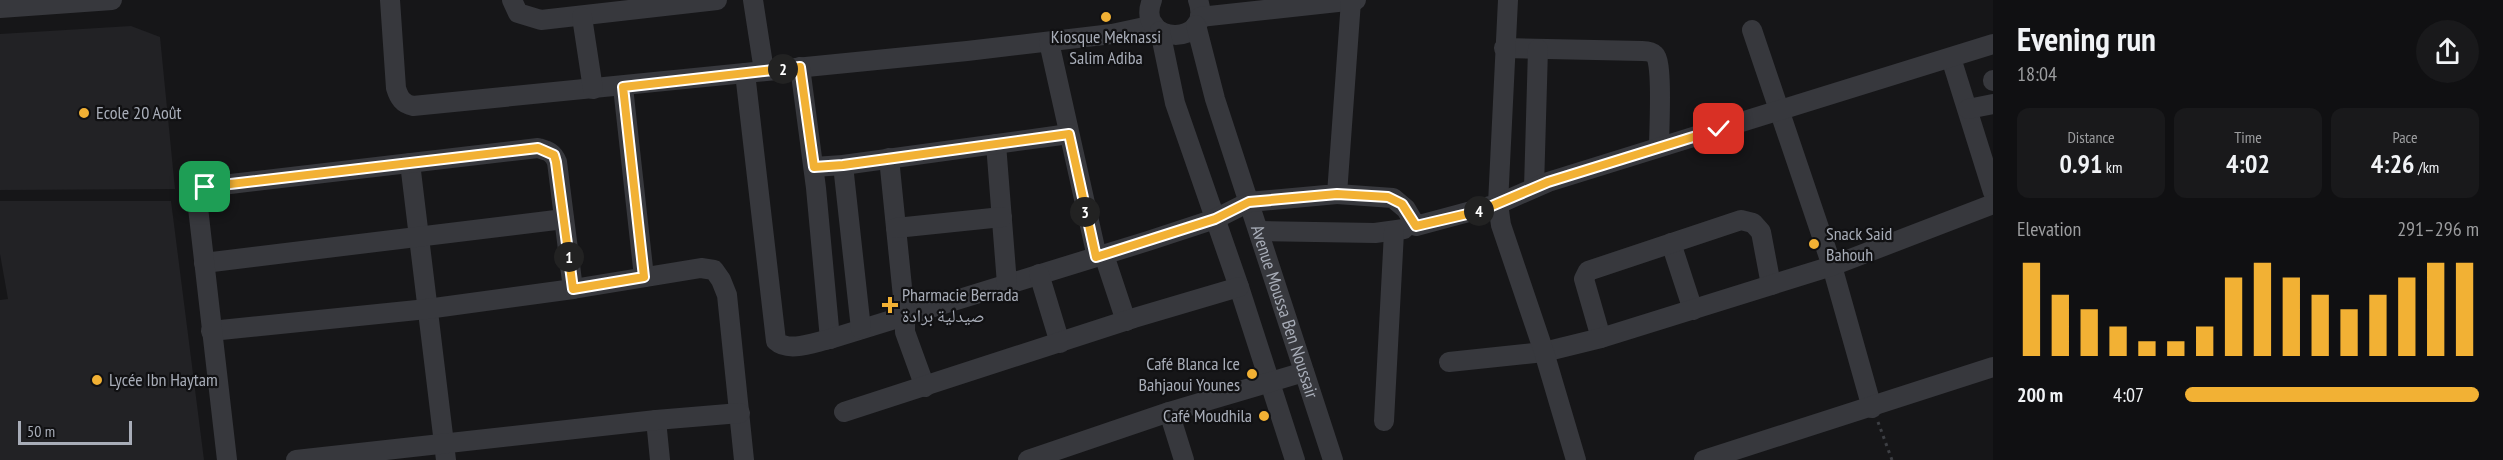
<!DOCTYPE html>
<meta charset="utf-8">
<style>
:root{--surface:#101012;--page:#19191b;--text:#f1f3f6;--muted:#9c9d9f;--accent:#f2b134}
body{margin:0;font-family:"PT Sans Narrow","Noto Naskh Arabic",sans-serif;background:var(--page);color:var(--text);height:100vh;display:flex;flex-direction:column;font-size:22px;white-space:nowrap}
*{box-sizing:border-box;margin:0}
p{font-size:20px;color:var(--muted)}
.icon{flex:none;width:33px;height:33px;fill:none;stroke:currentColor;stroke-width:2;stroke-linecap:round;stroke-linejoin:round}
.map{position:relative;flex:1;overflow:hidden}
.details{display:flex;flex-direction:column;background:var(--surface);width:510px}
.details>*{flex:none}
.scale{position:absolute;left:18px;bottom:15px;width:114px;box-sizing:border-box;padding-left:6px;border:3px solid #a8adb8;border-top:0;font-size:16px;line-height:21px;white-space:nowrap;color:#a8adb8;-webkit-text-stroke:4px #111113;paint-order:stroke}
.pin{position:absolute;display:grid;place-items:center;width:51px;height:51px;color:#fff;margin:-26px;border-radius:12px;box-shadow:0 3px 9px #0006}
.km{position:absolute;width:30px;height:30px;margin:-15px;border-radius:50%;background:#222;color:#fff;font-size:16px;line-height:30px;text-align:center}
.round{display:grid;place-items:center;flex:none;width:63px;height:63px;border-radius:32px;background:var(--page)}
.overview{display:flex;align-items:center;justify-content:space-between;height:102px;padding:0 24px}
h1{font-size:33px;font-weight:600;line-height:45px}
.stats{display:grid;grid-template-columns:repeat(3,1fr);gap:9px;height:102px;padding:6px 24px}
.stats div{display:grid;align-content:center;border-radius:12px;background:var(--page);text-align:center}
.stats b{font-size:26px;font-weight:600}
.stats small{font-size:16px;font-weight:400}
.stats p{font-size:16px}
.chart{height:168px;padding:12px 24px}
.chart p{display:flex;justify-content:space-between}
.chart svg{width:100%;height:108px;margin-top:6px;stroke:var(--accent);stroke-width:6}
ul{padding:0 24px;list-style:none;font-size:20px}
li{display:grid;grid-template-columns:96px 72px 1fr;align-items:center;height:45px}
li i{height:15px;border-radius:8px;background:var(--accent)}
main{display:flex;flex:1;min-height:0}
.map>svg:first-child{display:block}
.built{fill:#222225}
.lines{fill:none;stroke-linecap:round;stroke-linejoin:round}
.path{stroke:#3d3f44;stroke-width:3;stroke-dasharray:3 4.5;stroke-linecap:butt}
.minor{stroke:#37383d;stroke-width:20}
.route-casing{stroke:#fff;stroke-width:12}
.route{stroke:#f2b134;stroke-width:8}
.poi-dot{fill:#f2b134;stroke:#111113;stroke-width:2}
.labels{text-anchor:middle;stroke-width:4.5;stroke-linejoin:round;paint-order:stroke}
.poi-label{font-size:18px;fill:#a8adb8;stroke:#111113;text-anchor:start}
.street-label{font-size:18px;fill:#a8adb8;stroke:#111113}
</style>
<main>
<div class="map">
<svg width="1993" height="460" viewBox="0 0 1993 460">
<rect width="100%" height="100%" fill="#161618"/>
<path class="built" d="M131,26L160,37L175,189L0,190V34Z
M0,201H171L204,460H0V300L8,299L0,254Z"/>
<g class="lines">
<path class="path" d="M1878,422L1892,460"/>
<g class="minor">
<path d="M390,0L396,88C399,98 403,104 413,106L967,51L1112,34L1154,25"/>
<path d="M512,0L518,13L541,20L717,0"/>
<path d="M753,0L764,71"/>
<path d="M1152,0C1134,45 1215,48 1198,0"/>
<path d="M0,8L112,0"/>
<path d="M582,17L593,89"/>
<path d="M1200,17L1356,0"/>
<path id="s1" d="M1196,25L1215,99L1333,460"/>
<path d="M1752,30L1832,266L1872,408"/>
<path d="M1160,31L1175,103L1239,287L1295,460"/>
<path d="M1049,42L1097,257"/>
<path d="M1504,48L1642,51C1646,51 1652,52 1655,55C1663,62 1659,133 1659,147"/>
<path d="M1951,58L1993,192"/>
<path d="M800,67L816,188L830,339"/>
<path d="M745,73L776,341C789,353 815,342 830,339L1148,241L1215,219L1249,202L1337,194L1351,1"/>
<path d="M1993,80V81"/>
<path d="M623,87L644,277"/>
<path d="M1968,109L1993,104"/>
<path d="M996,144L1007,284"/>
<path d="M889,158L905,317V332L925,387"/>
<path d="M410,163L446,460"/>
<path d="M843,165L861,329"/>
<path d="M814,167L843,165L1069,134"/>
<path d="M1534,188L1538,49"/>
<path d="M1337,194L1393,198L1406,209L1416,226L1498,204L1508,0"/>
<path d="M896,228L1002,217"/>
<path d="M1260,231L1375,233L1404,229"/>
<path d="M1671,243L1693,310"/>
<path d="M1104,255L1126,321"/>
<path d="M204,263L564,219"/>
<path d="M1039,274L1060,343"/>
<path d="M211,331L427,309L573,289L701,268L714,270L721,280L727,295L744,460"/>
<path d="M1601,338L1584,279L1588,271L1741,220L1753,223L1761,232L1771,285"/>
<path d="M1449,362L1544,352L1601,338L1832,266L1993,204"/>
<path d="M844,412L1134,318L1239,287"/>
<path d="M1169,412L1184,460"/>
<path d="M656,420L660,460"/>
<path d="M1384,421L1394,232"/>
<path d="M227,460L197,199L199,192L205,187L538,148C548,151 553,152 557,162L573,289"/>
<path d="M296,460L656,420L740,413"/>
<path d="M1028,460L1169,412L1304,372"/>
<path d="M1576,460L1544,352L1501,225L1498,204L1548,182L1993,44"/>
<path d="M1704,460L1993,367"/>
</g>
</g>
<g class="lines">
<defs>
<path id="route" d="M205,187L538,148L554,155L556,162L573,289L644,277L623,87L800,67L814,167L843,165L1069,134L1096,257L1215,219L1249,202L1337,194L1388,197L1402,204L1416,226L1480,211L1548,182L1719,129"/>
</defs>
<use href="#route" class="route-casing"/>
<use href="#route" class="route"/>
</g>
<g class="poi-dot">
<circle cx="1106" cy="17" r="6"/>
<circle cx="84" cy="113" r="6"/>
<circle cx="1814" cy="244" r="6"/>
<path d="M887 296h6v6h6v6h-6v6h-6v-6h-6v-6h6z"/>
<circle cx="1252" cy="374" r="6"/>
<circle cx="97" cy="380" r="6"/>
<circle cx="1264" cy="416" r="6"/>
</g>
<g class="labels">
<g class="poi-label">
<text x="1106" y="43" text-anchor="middle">Kiosque Meknassi<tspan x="1106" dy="21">Salim Adiba</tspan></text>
<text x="96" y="119">Ecole 20 Août</text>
<text x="1826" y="240">Snack Said<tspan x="1826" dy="21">Bahouh</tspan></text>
<text x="902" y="301">Pharmacie Berrada<tspan x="902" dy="21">صيدلية برادة</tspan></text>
<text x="1240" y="370" text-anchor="end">Café Blanca Ice<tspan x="1240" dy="21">Bahjaoui Younes</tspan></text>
<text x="109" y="386">Lycée Ibn Haytam</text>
<text x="1252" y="422" text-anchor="end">Café Moudhila</text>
</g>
<g class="street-label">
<text dy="6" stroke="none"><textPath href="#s1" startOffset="300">Avenue Moussa Ben Noussair</textPath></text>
</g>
</g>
</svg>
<div class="scale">50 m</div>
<div class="pin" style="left:205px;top:187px;background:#1e9e55"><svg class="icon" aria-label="arrive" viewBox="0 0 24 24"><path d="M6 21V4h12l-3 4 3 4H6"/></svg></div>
<div class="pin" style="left:1719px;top:129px;background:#d93025"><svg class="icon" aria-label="check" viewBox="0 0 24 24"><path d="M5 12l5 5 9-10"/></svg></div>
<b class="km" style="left:569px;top:257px">1</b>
<b class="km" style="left:783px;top:69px">2</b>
<b class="km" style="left:1085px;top:212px">3</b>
<b class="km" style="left:1479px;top:211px">4</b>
</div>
<section class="details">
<div class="overview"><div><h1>Evening run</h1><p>18:04</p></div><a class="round"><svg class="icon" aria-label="share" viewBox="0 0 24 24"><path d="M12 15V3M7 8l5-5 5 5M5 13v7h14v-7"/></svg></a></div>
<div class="stats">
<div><p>Distance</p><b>0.91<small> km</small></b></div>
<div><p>Time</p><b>4:02</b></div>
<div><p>Pace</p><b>4:26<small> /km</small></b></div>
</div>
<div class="chart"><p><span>Elevation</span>291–296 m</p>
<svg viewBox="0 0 160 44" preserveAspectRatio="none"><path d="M5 44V6M15 44V19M25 44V25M35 44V32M45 44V38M55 44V38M65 44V32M75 44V12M85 44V6M95 44V12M105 44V19M115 44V25M125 44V19M135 44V12M145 44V6M155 44V6"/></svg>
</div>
<ul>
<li><b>200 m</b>4:07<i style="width:100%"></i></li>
</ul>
</section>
</main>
